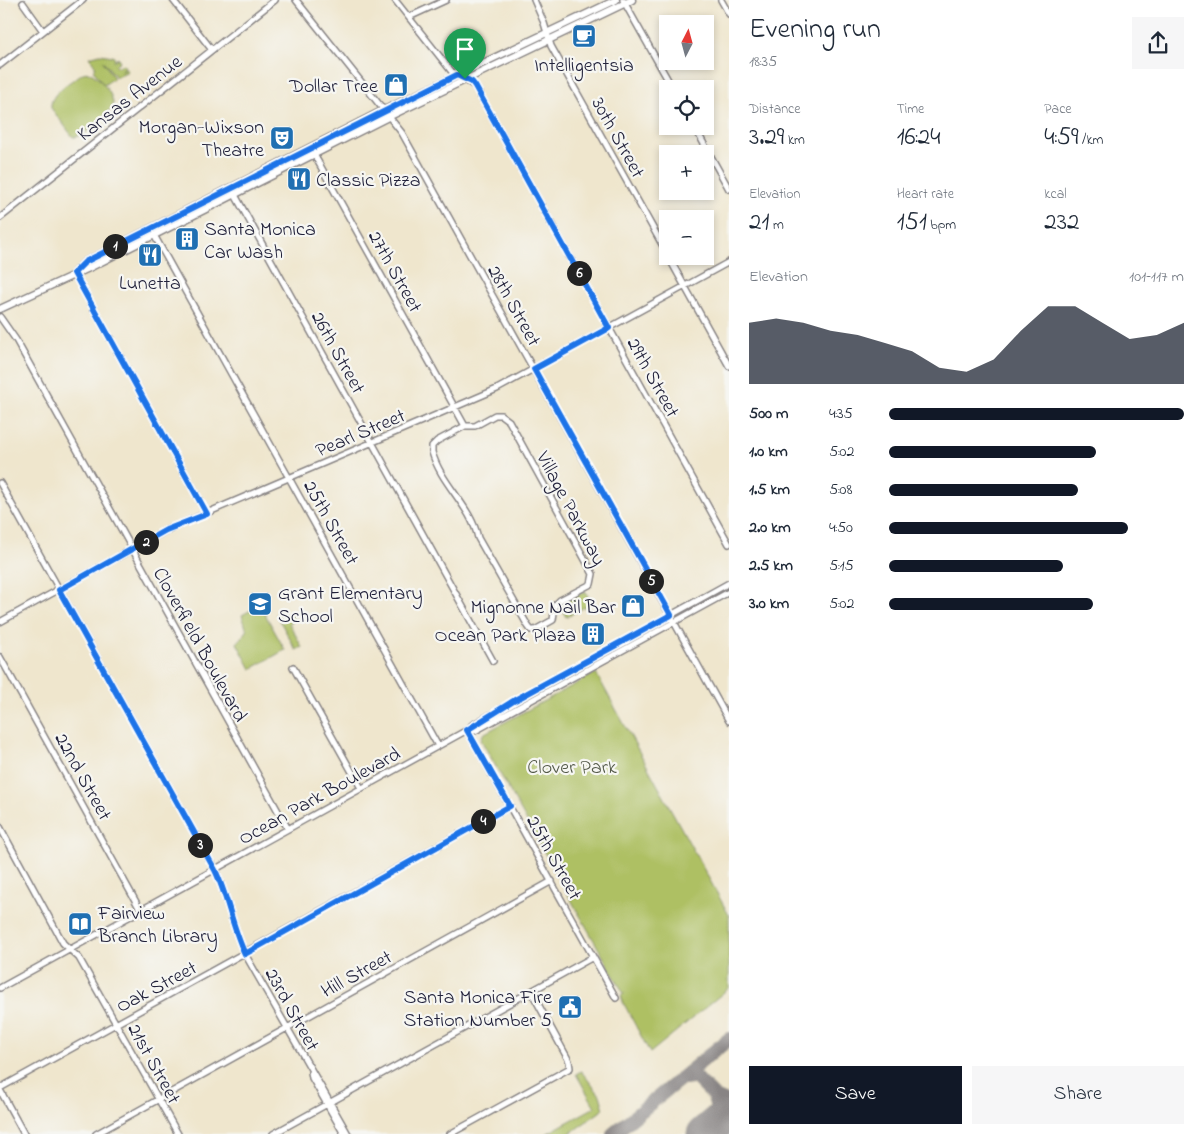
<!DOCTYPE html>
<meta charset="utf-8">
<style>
:root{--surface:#fff;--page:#f6f6f7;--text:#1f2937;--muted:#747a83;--accent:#111827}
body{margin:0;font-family:"Indie Flower",sans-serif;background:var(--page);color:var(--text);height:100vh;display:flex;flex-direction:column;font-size:19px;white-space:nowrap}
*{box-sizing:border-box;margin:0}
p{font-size:16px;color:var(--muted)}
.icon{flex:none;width:28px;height:28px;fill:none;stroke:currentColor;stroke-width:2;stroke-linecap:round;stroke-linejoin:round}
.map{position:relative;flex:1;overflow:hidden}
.panel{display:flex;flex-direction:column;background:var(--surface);width:475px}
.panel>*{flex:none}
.needle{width:32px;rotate:6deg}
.fabs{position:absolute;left:659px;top:15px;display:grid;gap:10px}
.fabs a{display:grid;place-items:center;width:55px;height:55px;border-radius:0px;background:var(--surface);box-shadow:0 2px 8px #0003;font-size:25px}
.pin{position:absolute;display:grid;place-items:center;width:42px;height:42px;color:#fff;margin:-51px -21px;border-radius:50% 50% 50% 0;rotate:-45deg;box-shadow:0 0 5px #0007}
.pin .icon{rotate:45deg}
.km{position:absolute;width:25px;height:25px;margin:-12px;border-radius:50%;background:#222;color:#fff;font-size:14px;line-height:25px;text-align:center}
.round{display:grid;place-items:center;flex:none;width:52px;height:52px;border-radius:0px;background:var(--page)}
.headline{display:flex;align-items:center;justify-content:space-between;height:85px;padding:0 20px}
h1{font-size:28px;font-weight:600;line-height:38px}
.metrics{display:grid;grid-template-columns:repeat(3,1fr);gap:8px;height:85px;padding:5px 20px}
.metrics div{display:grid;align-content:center}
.metrics b{font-size:25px;font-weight:600}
.metrics small{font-size:14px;font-weight:400}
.metrics p{font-size:14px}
.chart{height:140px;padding:10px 20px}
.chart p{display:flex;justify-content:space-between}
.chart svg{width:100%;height:90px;margin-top:5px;fill:var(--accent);opacity:.7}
.button{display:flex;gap:10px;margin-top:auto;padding:10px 20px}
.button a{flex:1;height:58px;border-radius:0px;background:var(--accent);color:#fff;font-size:20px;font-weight:600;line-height:58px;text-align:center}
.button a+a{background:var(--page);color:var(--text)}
ul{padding:0 20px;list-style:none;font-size:16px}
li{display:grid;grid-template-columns:80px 60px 1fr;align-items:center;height:38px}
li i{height:12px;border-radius:6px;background:var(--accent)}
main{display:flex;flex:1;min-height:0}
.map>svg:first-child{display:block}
.green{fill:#aec063;stroke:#68714f}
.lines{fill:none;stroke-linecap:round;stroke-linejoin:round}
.taxiway{stroke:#888484;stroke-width:14}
.runway{stroke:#888484;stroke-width:35}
.minor-casing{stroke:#888484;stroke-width:8}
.major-casing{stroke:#888484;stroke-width:9}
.minor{stroke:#fff;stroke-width:5}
.major{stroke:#fff;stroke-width:6}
.route-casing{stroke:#fff;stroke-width:10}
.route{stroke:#1a73e8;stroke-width:6}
.labels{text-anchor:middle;stroke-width:4.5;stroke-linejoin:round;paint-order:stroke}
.poi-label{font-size:20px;fill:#22223b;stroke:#f6f6f2;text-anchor:end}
.street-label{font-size:20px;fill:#22223b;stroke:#f6f6f2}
.park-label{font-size:20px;fill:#535949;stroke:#f6f6f2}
</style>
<main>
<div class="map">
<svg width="729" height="1134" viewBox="0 0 729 1134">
<rect width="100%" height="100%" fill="#f6f6f2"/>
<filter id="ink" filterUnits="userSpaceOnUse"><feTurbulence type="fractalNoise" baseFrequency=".02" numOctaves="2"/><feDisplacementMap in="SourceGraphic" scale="10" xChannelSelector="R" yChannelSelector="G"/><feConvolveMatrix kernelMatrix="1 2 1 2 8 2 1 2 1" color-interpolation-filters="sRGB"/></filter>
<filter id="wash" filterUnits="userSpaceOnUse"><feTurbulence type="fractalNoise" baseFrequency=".0096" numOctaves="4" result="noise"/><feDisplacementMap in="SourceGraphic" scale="20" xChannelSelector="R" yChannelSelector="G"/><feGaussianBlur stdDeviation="1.12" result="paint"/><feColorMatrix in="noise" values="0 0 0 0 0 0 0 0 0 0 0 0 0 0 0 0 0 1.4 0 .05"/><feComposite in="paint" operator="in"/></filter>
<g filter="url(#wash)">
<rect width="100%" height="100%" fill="#efe6cd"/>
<path class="green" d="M100,54L113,56L115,59L113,62L118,58L120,61L115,65L117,67L123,64L125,67L120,72L126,68L128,71L116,77L103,61L114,78L104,85L93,70L96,67L89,57Z
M88,72C98,75 114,94 113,105C108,114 84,138 73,137L51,108C49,93 72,81 83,73Z
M585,591L592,603L566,617L559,605Z
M260,605L285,650L251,669L237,643L247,631L242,615Z
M282,611L285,616L291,613L295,620L289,623L302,647L296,650L276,614Z
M596,673L729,915V988L650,1053L623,1002L621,995L624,994L481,740L483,734Z
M581,1071L600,1095L604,1109L569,1134H546L595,1107L576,1074Z"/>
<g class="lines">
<path class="taxiway" d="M681,1078H696L715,1097L729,1103
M707,1131L719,1126L729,1125
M706,1132C715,1120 720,1110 713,1095
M613,1134L729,1039"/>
<path class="runway" d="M704,1134L729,1113"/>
</g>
</g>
<g filter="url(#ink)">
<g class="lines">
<defs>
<path id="minor" d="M173,0L212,50
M296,0L402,133L729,721
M395,0L452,72L475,86L729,544
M534,0L544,23L551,46L668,255
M623,0L673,89
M721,0L729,14
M23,3L43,31
M409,17L446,0
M0,65L83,0
M694,126L729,189
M311,149L465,426
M234,193L493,661
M0,218L275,0
M154,235L438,746
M668,256L729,366
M74,273L207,514
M0,317L16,340L288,829
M495,415H501L509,421L593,574L591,584L560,600L555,605L553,620L535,630H531L528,626L478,538C471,506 441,484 432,452V446L437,441L465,426H475Z
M0,483L215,870C228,897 232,927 245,954L348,1134
M0,622L167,530L497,389L729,262
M0,657L141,911
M293,667L361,788
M469,729L475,731L729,592
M467,730L616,998
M0,827L63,943L79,958L178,1134
M0,988L469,729L472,725L729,583
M311,1072L312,1078L344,1134
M0,1088L510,806
M0,1090L24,1134
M96,1134L552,881
M273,1134L593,957
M450,1134L570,1068L569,1061L531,991"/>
<path id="major" d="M75,272L85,262L378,113L616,0
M0,309L89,268L388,117L632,0"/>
</defs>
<use href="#minor" class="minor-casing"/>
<use href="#major" class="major-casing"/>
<use href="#minor" class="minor"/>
<use href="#major" class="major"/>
</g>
</g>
<g class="lines" filter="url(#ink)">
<defs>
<path id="route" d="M457,75L472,82L475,86L609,328L534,369L671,615L515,700L467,730L510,806L245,954C232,927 228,897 215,870L59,590L166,530L207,514L74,273L85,262Z"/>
</defs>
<use href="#route" class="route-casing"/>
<use href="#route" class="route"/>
</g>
<defs>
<symbol id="cafe-square" viewBox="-11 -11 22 22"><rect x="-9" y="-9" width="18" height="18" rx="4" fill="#1f6fb2" stroke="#f6f6f2"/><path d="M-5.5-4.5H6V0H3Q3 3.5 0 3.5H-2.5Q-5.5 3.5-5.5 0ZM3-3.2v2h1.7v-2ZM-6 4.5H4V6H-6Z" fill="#fff"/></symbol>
<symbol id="shop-square" viewBox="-11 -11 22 22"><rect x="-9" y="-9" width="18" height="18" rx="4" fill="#1f6fb2" stroke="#f6f6f2"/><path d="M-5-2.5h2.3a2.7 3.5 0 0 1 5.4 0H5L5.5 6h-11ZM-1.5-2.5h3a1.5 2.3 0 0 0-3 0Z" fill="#fff"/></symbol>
<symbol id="theatre-square" viewBox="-11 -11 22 22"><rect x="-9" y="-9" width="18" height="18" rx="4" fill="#1f6fb2" stroke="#f6f6f2"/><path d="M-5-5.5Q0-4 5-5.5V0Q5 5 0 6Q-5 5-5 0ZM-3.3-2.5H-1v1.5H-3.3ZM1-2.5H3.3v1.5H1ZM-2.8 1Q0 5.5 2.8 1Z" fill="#fff"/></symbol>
<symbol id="restaurant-square" viewBox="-11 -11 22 22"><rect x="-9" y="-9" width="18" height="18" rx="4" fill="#1f6fb2" stroke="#f6f6f2"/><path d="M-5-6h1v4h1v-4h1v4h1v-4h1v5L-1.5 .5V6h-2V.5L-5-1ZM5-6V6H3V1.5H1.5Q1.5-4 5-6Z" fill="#fff"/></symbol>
<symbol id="building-square" viewBox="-11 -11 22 22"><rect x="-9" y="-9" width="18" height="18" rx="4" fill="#1f6fb2" stroke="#f6f6f2"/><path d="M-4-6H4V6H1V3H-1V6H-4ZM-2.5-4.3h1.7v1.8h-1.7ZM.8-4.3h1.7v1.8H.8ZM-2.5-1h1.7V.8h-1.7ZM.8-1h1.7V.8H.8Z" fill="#fff"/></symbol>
<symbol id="school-square" viewBox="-11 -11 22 22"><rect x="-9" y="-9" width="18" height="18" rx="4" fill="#1f6fb2" stroke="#f6f6f2"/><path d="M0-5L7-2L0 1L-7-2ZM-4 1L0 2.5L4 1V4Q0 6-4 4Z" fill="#fff"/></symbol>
<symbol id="library-square" viewBox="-11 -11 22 22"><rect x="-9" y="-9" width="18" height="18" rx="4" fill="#1f6fb2" stroke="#f6f6f2"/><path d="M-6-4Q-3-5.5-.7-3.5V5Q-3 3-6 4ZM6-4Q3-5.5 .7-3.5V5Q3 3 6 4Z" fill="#fff"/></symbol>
<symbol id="civic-square" viewBox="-11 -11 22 22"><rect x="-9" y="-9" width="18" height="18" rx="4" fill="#1f6fb2" stroke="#f6f6f2"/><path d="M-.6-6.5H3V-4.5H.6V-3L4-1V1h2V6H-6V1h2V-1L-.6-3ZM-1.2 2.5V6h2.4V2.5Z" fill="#fff"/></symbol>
</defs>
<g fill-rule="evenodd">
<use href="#cafe-square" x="570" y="22" width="28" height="28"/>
<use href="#shop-square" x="382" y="71" width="28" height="28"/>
<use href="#theatre-square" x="268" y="124" width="28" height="28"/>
<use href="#restaurant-square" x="285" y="165" width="28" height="28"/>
<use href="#building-square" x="173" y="225" width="28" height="28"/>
<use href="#restaurant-square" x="136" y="241" width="28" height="28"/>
<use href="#school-square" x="246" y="590" width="28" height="28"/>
<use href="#shop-square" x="619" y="592" width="28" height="28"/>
<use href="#building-square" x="579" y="620" width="28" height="28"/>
<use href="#library-square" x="66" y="910" width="28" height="28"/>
<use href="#civic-square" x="556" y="993" width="28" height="28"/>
</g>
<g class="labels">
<g class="poi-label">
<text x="584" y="71" text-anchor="middle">Intelligentsia</text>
<text x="378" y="92">Dollar Tree</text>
<text x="264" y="133">Morgan-Wixson<tspan x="264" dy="23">Theatre</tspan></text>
<text x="316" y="186" text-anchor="start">Classic Pizza</text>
<text x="204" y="235" text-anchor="start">Santa Monica<tspan x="204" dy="23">Car Wash</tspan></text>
<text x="150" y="289" text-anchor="middle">Lunetta</text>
<text x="278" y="599" text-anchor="start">Grant Elementary<tspan x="278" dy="23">School</tspan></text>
<text x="616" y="613">Mignonne Nail Bar</text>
<text x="576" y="641">Ocean Park Plaza</text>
<text x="98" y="919" text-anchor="start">Fairview<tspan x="98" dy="23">Branch Library</tspan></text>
<text x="552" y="1003">Santa Monica Fire<tspan x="552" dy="23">Station Number 5</tspan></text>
</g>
<g class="street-label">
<text transform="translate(129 97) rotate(-38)" y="7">Kansas Avenue</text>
<text transform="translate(619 137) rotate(61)" y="7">30th Street</text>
<text transform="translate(396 271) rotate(61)" y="7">27th Street</text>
<text transform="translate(515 305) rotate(61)" y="7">28th Street</text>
<text transform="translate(339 352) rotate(61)" y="7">26th Street</text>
<text transform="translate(654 377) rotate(61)" y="7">29th Street</text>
<text transform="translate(360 432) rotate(-23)" y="7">Pearl Street</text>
<text transform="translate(572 508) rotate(62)" y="7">Village Parkway</text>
<text transform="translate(332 522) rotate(61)" y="7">25th Street</text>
<text transform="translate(201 644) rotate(61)" y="7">Cloverfield Boulevard</text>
<text transform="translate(84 776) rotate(61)" y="7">22nd Street</text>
<text transform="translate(319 795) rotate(-29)" y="7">Ocean Park Boulevard</text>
<text transform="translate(555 857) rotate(61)" y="7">25th Street</text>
<text transform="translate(356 973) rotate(-29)" y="7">Hill Street</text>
<text transform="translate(156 986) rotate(-28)" y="7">Oak Street</text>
<text transform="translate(293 1009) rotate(61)" y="7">23rd Street</text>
<text transform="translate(155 1063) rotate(61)" y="7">21st Street</text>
</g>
<g class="park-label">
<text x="572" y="773">Clover Park</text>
</g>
</g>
</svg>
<div class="fabs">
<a><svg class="needle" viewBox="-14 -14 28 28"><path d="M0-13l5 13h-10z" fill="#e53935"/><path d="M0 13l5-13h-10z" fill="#747a83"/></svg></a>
<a><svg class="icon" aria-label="locate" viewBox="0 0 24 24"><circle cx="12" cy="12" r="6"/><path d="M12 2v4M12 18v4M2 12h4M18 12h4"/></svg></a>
<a>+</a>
<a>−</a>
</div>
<div class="pin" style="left:465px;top:79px;background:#1e9e55"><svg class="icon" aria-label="arrive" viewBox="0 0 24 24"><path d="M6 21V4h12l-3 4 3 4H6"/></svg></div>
<b class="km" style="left:115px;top:246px">1</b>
<b class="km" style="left:146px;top:542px">2</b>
<b class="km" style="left:200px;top:845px">3</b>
<b class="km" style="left:483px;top:821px">4</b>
<b class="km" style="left:651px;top:581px">5</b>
<b class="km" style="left:579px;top:273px">6</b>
</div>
<section class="panel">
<div class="headline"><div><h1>Evening run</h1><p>18:35</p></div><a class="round"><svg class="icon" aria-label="share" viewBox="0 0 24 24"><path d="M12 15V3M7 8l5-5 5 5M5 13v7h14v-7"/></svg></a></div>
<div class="metrics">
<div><p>Distance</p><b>3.29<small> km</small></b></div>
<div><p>Time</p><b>16:24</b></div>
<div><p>Pace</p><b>4:59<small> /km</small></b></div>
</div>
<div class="metrics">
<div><p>Elevation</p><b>21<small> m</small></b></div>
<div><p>Heart rate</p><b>151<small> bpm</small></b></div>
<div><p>kcal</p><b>232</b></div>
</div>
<div class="chart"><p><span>Elevation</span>101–117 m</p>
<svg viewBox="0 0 160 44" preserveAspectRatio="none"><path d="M0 44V14L10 12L20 14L30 18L40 20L50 24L60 28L70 36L80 38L90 32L100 18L110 6L120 6L130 14L140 22L150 20L160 14V44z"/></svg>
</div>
<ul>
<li><b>500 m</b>4:35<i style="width:100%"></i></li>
<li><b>1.0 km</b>5:02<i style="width:70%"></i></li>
<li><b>1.5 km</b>5:08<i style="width:64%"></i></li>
<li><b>2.0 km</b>4:50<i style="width:81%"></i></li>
<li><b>2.5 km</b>5:15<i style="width:59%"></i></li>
<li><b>3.0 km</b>5:02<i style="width:69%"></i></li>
</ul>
<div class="button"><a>Save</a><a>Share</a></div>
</section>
</main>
